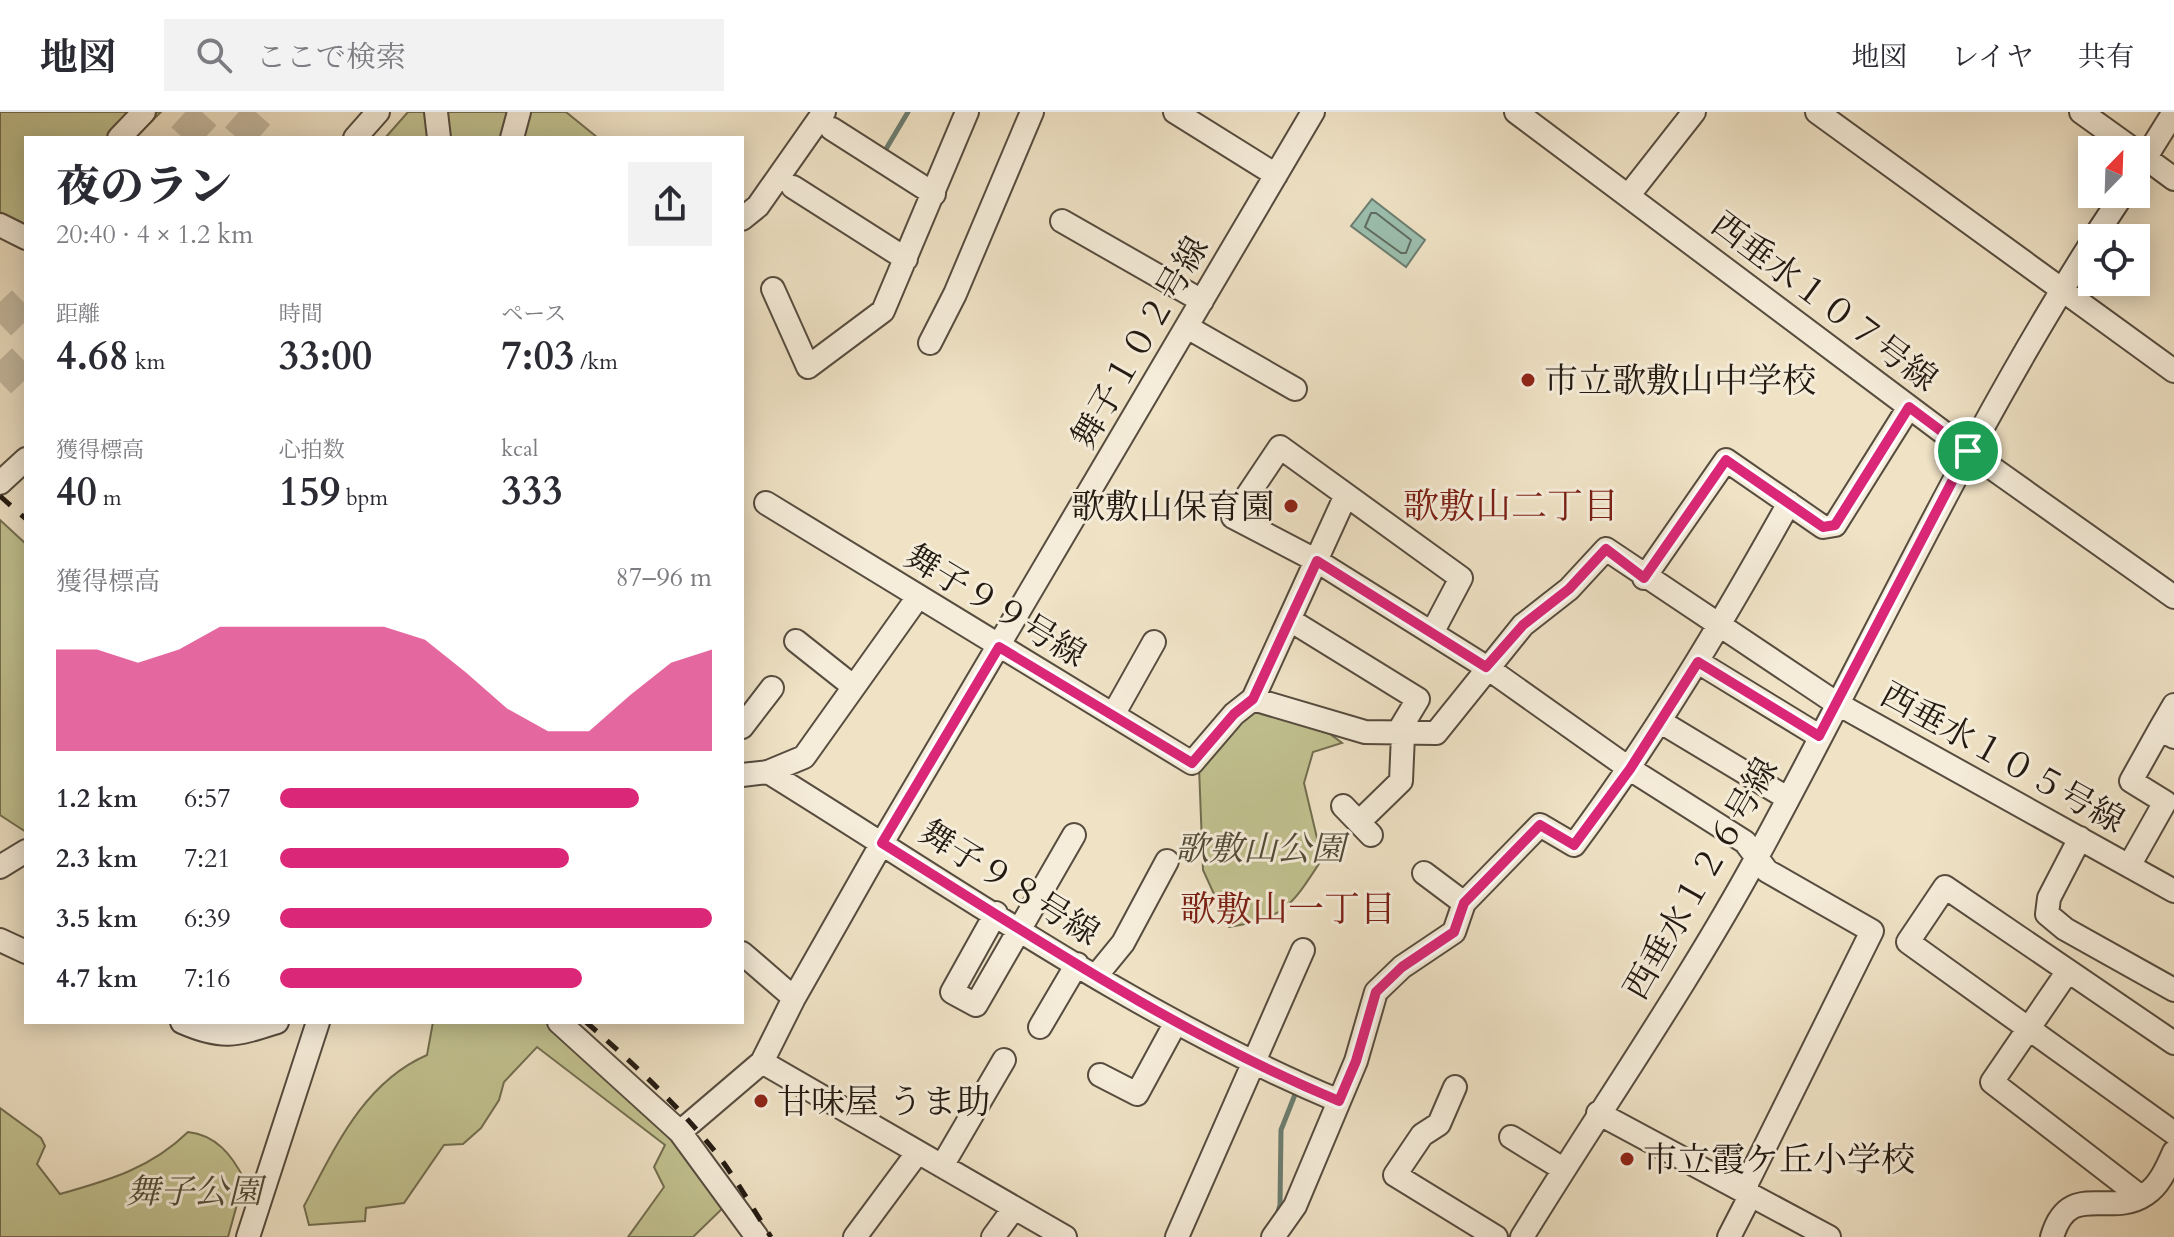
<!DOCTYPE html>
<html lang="ja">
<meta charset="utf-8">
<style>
:root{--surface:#fff;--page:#f2f2f3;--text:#2b2b33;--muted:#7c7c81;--line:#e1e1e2;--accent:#db2777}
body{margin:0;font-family:Cardo,"Noto Serif JP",serif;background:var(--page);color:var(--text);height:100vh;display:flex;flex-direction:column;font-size:30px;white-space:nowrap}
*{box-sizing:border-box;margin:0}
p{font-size:26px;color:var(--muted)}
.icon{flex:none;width:44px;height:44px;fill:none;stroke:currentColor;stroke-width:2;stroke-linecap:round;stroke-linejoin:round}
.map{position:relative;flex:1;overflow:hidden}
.drawer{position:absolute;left:24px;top:24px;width:720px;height:888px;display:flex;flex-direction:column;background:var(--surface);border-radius:0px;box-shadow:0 4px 20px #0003}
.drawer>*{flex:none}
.needle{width:52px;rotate:23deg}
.controls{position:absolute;left:2078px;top:24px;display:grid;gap:16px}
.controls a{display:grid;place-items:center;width:72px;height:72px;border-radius:0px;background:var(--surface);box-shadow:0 4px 20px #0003;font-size:40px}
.pin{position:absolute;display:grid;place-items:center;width:68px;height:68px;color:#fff;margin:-34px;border:4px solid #fff;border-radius:50%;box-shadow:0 2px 8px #0007}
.round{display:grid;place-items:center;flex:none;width:84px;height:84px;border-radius:0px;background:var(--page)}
.summary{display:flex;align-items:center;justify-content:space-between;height:136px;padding:0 32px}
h1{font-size:44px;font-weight:800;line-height:60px}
.metrics{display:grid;grid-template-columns:repeat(3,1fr);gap:12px;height:136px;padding:8px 32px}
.metrics div{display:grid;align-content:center}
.metrics b{font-size:40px;font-weight:800}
.metrics small{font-size:22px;font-weight:400}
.metrics p{font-size:22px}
.chart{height:224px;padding:16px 32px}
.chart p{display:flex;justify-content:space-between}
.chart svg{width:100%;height:144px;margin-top:8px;fill:var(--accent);opacity:.7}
ul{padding:0 32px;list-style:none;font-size:26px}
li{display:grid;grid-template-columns:128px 96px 1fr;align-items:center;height:60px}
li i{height:20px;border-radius:10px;background:var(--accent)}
header{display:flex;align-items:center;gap:48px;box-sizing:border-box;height:112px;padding:0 40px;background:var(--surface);border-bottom:2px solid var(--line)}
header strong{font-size:38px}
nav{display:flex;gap:44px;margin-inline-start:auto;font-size:28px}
.search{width:560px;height:72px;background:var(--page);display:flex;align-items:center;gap:20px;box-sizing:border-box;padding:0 28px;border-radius:0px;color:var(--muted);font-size:30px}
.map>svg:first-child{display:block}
.green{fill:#c1c18f;stroke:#726e50;stroke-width:2}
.water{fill:#9bbfae;stroke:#6b7d70;stroke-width:2}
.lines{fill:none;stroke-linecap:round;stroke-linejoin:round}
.shore{stroke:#5f6c60;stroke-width:2}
.stream{stroke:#6b7d70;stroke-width:5}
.highway-tunnel{stroke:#c6baa1;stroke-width:32;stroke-dasharray:32 16;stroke-linecap:butt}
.minor-casing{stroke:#564c3f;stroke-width:26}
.minor{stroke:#f5ecd9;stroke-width:22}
.rail{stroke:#231a12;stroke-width:5;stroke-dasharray:14 14;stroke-linecap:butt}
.route-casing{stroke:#fff;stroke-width:16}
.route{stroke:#db2777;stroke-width:10}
.poi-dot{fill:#8f2418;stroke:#f5ecd9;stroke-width:3}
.labels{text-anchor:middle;stroke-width:6;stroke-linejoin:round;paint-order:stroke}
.street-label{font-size:34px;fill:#231a12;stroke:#f5ecd9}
.poi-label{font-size:34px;fill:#231a12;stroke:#f5ecd9;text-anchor:start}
.park-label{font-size:34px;font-style:italic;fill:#524c38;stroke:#f5ecd9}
.neighbourhood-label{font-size:36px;fill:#7a1f14;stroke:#f5ecd9}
</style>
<header>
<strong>地図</strong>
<div class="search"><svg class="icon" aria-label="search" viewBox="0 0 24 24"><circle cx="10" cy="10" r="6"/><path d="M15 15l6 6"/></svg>ここで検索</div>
<nav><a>地図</a><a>レイヤ</a><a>共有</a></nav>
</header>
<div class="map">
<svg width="2174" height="1125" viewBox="0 0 2174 1125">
<rect width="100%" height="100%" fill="#efe2c5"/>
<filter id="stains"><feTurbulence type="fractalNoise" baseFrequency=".0025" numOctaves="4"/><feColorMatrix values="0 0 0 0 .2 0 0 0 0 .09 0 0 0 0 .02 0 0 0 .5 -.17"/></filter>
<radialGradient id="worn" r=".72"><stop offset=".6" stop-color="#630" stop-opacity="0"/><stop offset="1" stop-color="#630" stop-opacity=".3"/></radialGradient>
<path class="green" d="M0,0H161L134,26H26V114L0,100Z
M408,0H566L598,26H385Z
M0,408L26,432V720L0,703Z
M1256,595L1330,622L1342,631L1313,640L1304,671L1322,747C1292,793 1286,806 1229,815L1203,758L1199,655L1245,600Z
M433,910H549L636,985L727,1092L693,1125H628L664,1075L654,1055L665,1033L537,935L504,970L499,988L481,1016L463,1032L444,1033L404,1091L366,1096L365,1109L309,1113L304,1094C335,1036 363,971 427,943Z
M0,996L41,1026L45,1034L37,1052L60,1082C110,1068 151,1056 188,1020C216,1023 232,1043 244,1067L228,1125H0Z"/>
<path class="water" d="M1372,87L1425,128L1406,155L1351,114Z"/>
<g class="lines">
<path class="shore" d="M1371,101H1376L1411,128L1406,141H1401L1365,115Z"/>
<path class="stream" d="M886,37L908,0
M1277,1103L1280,1093L1281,1018L1296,980"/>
<path class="highway-tunnel" d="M183,26L207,0
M237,26L260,0
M0,212L26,187
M0,270L26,245"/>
<defs>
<path id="minor" d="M436,0L439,26
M1175,0L1276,63
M1516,0L1968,339L2174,485
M1817,0L2174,259
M2081,0L2134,38
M832,17L934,82
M119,26L144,0
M355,26L378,0
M512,26L519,0
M2136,39L2174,67
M2136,61L2174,0
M793,75L906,147
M1628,84L1694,0
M742,107L758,94L824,0
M1062,109L1202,189
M0,113L26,126
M2094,126L2123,82
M773,177L808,255L883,199L967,0
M1187,215L1295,277
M930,231L955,182L1032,0
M0,371L26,347
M766,391L1192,651L1234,602L1253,587L1365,620L1436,621L1523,513L1569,477L1606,437L1836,591L2174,779
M1644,466L1726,348L1823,415L1835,413L1909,295
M1290,508L1418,587L1397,622
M1432,521L1461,466L1280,335L1233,405L1317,449L1486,555L1630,657L1745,730L1767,759L1872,819L1747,1071V1090L1729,1125
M796,529L854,575
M1698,550L1819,624
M1253,587L1346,383
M2174,593L2160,617L2174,625
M1113,603L1154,530
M1661,610L1787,686
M742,615L772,576
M768,660C954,775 1136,904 1339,989
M742,663L768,660L804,645L918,485
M1343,694L1371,723
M1359,710L1401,669L1403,623
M2080,726L2049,786L2047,802L2065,817L2174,878
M2129,754L2165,690L2131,669L2160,617
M0,755L26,739
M1424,761L1464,791
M996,801L952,880L976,893L1074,723
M0,828L26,840
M742,841L794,886
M2068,859L1992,970L2141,1085
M1096,864L1123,831L1167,749
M182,910C223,928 236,923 277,910
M559,910L680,1020L757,1125
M1040,915L1077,852
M2174,931L1945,775L1908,830L2174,1021
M762,950L1065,1125
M1100,963L1137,982L1175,912
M1455,975L1439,1012L1422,1023L1395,1063L1496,1125
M1598,1001L1829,1125
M680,1020L762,950L794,886L882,731L1313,0
M1511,1025L1563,1057
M942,1054L1004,948
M248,1125L318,910
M855,1125L918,1040
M993,1125L1014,1096
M1177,1125L1303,838
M1273,1125L1295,1094L1356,949L1376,880L1402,855L1454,820L1464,791L1540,713L1574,733C1655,624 1723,509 1789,391
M1522,1125C1600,998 1686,875 1757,745C1869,540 1966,327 2092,130
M2052,1125C2069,1067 2110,1107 2146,1082C2160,1073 2167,1055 2174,1040"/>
</defs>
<use href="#minor" class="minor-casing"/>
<use href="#minor" class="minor"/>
<path class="rail" d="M0,384L26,407
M586,910C633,951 678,993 717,1042C737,1068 753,1097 771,1125"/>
</g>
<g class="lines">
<defs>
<path id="route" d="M1909,295L1968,339L1819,624L1698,550L1630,657L1574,733L1540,713L1464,791L1454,820L1402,855L1376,880L1356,949L1339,989C1174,920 1033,825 882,731L999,535L1192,651L1234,602L1253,587L1317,449L1486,555L1523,513L1569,477L1606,437L1644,466L1726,348L1823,415L1835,413Z"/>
</defs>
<use href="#route" class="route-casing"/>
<use href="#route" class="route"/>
</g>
<g class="poi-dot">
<circle cx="1528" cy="268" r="8"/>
<circle cx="1291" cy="394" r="8"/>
<circle cx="761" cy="989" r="8"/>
<circle cx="1627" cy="1047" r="8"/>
</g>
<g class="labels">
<g class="street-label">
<text transform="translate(1825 189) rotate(37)" y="12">西垂水１０７号線</text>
<text transform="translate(1139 230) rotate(-60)" y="12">舞子１０２号線</text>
<text transform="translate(996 493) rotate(31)" y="12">舞子９９号線</text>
<text transform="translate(2003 645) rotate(29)" y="12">西垂水１０５号線</text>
<text transform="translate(1700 766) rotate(-60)" y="12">西垂水１２６号線</text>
<text transform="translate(1010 770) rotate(32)" y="12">舞子９８号線</text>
</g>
<g class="poi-label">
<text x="1544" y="280">市立歌敷山中学校</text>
<text x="1275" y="406" text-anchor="end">歌敷山保育園</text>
<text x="777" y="1001">甘味屋 うま助</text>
<text x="1643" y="1059">市立霞ケ丘小学校</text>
</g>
<g class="park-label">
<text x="1260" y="748">歌敷山公園</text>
<text x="194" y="1091">舞子公園</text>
</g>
<g class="neighbourhood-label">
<text x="1511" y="406">歌敷山二丁目</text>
<text x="1288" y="809">歌敷山一丁目</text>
</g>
</g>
<rect width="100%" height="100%" filter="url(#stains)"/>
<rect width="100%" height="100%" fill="url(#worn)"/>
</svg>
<div class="controls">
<a><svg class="needle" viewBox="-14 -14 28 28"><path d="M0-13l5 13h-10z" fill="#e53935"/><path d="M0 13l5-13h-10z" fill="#7c7c81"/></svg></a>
<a><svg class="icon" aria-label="locate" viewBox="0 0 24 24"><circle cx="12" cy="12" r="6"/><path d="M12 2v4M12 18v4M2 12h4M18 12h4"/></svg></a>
</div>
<div class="pin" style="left:1968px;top:339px;background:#1e9e55"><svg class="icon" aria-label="arrive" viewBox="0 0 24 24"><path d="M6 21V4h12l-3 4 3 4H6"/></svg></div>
<section class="drawer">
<div class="summary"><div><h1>夜のラン</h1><p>20:40 · 4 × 1.2 km</p></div><a class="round"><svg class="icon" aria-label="share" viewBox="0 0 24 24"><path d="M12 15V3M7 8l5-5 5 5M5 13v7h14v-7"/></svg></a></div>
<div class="metrics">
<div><p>距離</p><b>4.68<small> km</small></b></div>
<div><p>時間</p><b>33:00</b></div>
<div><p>ペース</p><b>7:03<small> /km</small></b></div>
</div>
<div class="metrics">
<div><p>獲得標高</p><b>40<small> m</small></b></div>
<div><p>心拍数</p><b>159<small> bpm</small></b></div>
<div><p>kcal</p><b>333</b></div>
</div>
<div class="chart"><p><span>獲得標高</span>87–96 m</p>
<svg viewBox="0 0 160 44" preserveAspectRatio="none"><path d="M0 44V13L10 13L20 17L30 13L40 6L50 6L60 6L70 6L80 6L90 10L100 20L110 31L120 38L130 38L140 27L150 17L160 13V44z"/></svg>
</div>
<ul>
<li><b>1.2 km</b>6:57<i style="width:83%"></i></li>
<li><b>2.3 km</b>7:21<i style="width:67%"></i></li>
<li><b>3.5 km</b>6:39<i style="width:100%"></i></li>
<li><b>4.7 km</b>7:16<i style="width:70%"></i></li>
</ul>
</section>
</div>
